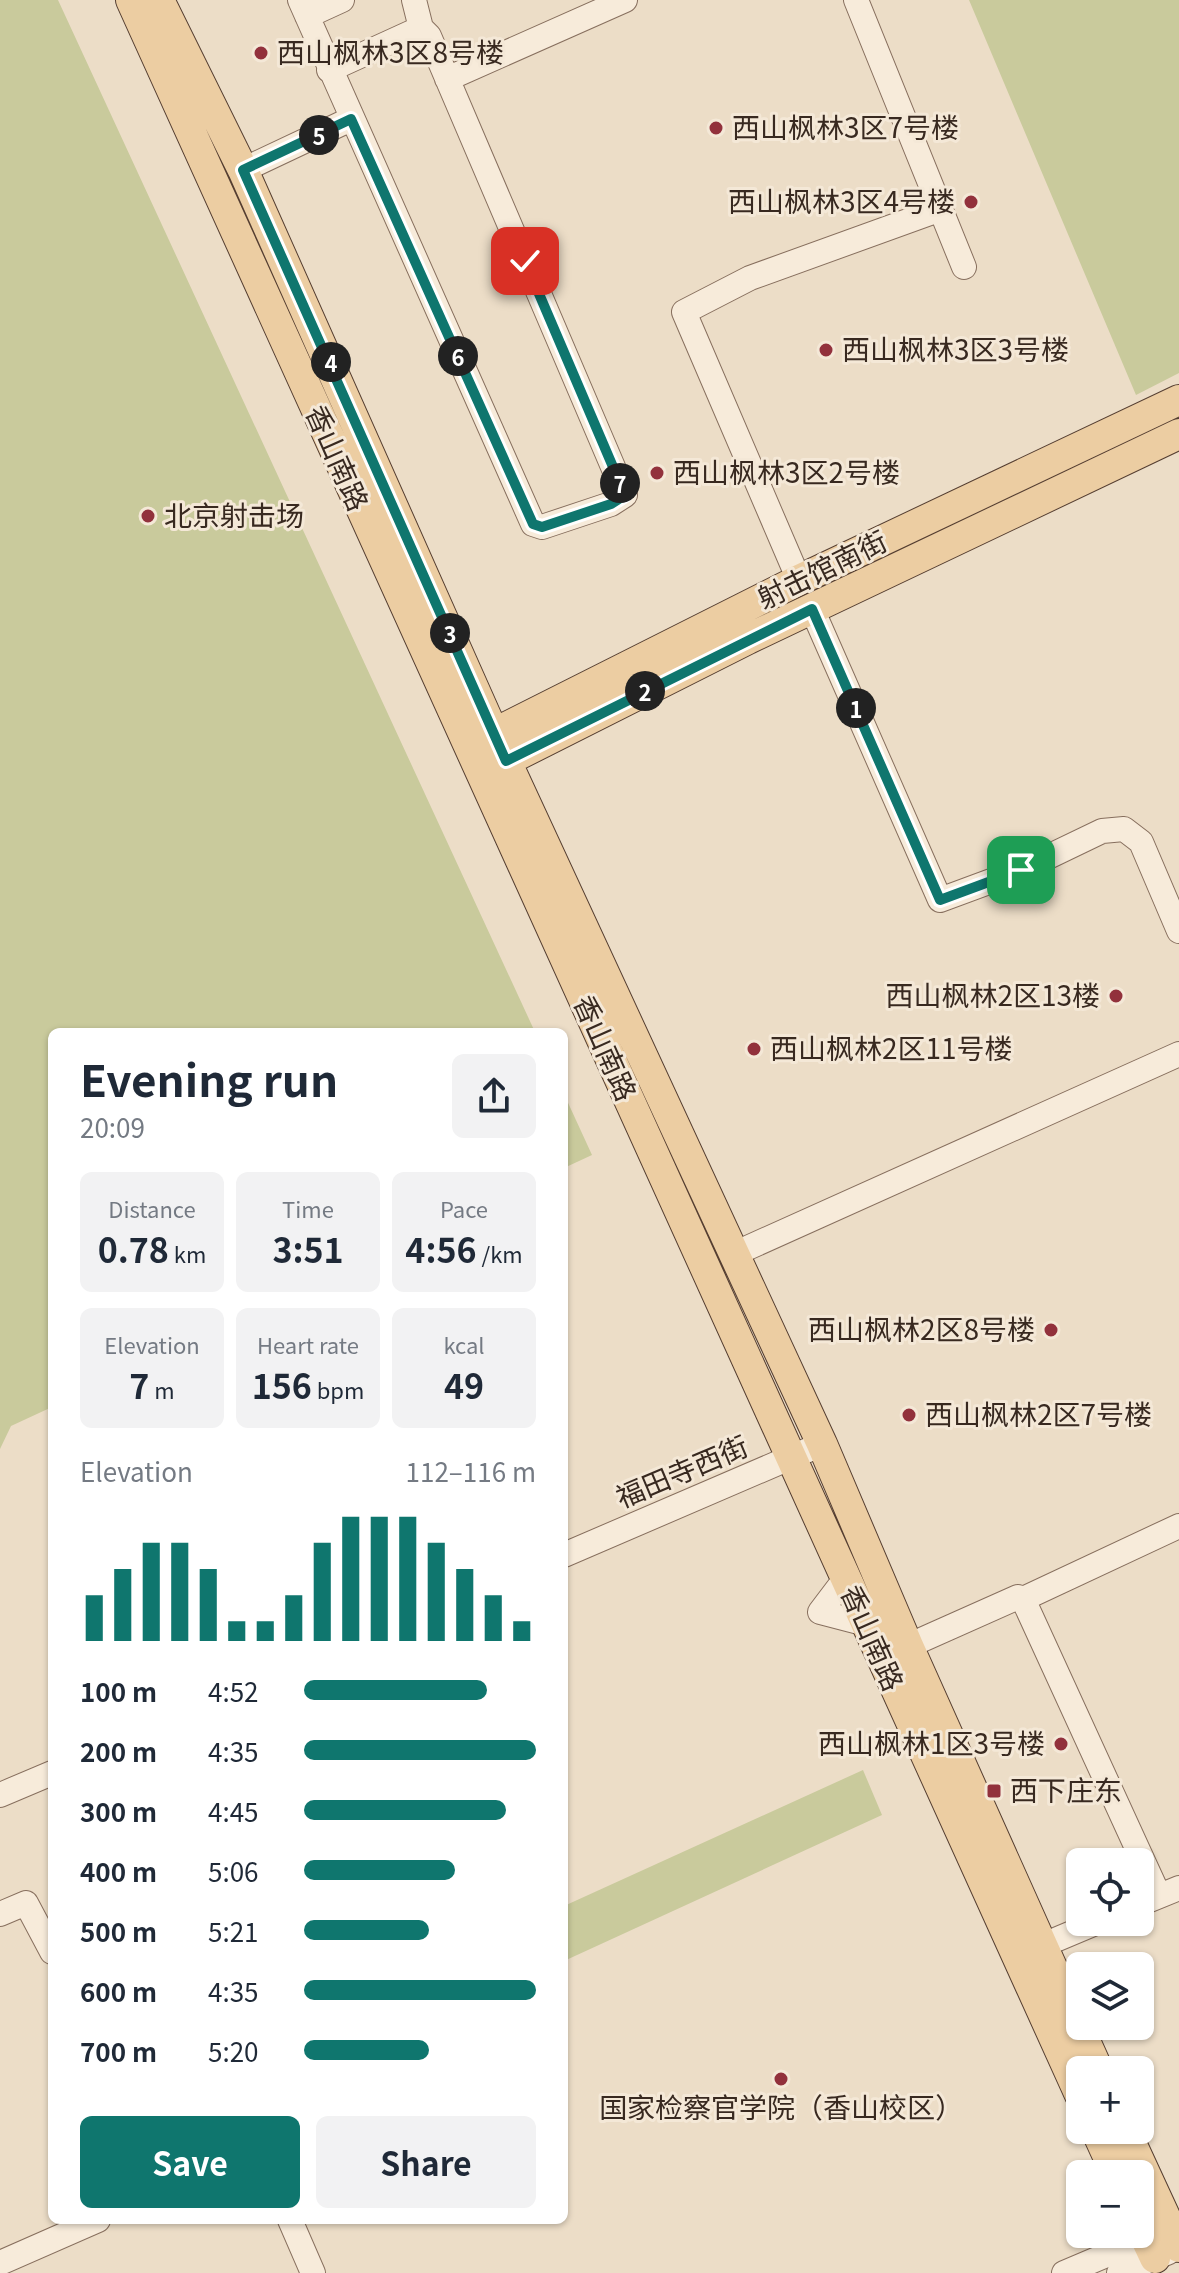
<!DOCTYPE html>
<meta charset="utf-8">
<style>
:root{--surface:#fff;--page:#f2f2f3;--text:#1f2937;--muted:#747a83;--accent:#0f766e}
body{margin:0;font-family:Georgia,"Noto Sans SC",serif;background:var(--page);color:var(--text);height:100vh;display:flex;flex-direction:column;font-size:30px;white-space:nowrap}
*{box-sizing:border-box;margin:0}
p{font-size:26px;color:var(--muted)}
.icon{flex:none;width:44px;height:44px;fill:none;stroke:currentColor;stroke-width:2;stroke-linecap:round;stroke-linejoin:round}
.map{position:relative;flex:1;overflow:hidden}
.drawer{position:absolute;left:48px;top:1028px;width:520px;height:1196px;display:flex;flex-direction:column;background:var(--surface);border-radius:12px;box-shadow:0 2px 6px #0004}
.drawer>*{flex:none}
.controls{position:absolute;left:1066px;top:1848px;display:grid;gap:16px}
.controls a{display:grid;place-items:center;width:88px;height:88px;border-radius:12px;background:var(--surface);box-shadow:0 2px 6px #0004;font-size:40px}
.pin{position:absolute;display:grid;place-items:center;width:68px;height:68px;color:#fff;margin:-34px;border-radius:16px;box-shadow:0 4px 12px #0006}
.km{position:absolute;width:40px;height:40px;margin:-20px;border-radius:50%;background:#222;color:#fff;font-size:22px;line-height:40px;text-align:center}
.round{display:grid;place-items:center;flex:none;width:84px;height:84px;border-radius:12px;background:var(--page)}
.overview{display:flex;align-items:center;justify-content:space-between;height:136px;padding:0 32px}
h1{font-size:44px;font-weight:700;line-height:60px}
.stats{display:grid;grid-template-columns:repeat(3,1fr);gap:12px;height:136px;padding:8px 32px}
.stats div{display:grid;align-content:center;border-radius:12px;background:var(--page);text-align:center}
.stats b{font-size:34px;font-weight:700}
.stats small{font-size:22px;font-weight:400}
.stats p{font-size:22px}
.chart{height:224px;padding:16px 32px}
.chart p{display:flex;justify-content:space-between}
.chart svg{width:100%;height:144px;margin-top:8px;stroke:var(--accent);stroke-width:6}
.action{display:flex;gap:16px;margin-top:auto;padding:16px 32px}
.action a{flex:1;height:92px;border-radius:12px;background:var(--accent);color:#fff;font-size:32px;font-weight:700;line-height:92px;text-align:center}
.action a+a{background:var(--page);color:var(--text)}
ul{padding:0 32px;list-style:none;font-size:26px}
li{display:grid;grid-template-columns:128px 96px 1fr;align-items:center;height:60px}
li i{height:20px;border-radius:10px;background:var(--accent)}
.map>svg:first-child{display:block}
.green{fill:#c9ca9c}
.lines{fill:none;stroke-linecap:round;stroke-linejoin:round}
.minor-casing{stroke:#876f5e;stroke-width:26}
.major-casing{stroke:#553e31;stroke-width:32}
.minor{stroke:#f7ebda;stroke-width:24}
.major{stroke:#eccda2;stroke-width:30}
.route-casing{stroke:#fff;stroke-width:16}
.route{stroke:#0f766e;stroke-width:10}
.poi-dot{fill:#92313c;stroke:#f4e8d7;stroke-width:3}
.labels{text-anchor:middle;stroke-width:6;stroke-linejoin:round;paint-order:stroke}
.poi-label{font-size:28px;fill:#382920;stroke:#f4e8d7;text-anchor:start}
.street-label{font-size:28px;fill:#382920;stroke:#f4e8d7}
</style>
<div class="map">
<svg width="1179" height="2273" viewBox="0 0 1179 2273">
<rect width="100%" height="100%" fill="#ecddc7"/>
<path class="green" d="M0,0H58L535,1032H52V1407L11,1426L0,1449Z
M969,0H1179V373L1136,395Z
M564,1094L592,1155L564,1168Z
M863,1770L882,1815L564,1961V1906Z"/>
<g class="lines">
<defs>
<path id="minor" d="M300,0L533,524L542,527L611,504L625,495L429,36L421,28L414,0
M856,0L964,267
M307,16L342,0
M329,70L421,28
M447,79L625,0
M243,170L351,119
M799,580L684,312L750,278L941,209
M812,609L940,900L1021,870L1102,831L1124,829L1141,842L1179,931
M734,1254L1179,1054
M564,1555L822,1444
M845,1579L820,1612L866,1624
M1023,1599L1159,1896
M908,1646L1018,1597L1023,1599L1179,1526
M0,1795L52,1773
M1140,1904L1179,1888
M0,1914L26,1903L52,1952
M1041,1946L1098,1922
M290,2220L313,2273
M0,2263L98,2220
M1064,2273L1163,2231
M1119,2273L1169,2252"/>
<path id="major" d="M131,0L1080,2095
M159,0L243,170L506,761L822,1444L908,1646L1098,2070
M477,742L799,580L1179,400
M490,769L748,639L1179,434
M1096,2130L1116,2174
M1125,2130L1179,2247
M1140,2226L1155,2258"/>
</defs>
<use href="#minor" class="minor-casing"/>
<use href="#major" class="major-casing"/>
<use href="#minor" class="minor"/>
<use href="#major" class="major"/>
</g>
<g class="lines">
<defs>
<path id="route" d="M525,261L625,495L611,504L542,527L533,524L351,119L243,170L506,761L812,609L940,900L1021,870"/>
</defs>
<use href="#route" class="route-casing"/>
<use href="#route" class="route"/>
</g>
<g class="poi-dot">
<circle cx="261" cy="53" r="8"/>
<circle cx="716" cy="128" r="8"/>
<circle cx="971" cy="202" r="8"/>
<circle cx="826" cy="350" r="8"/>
<circle cx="657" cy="473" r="8"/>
<circle cx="148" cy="516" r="8"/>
<circle cx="1116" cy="996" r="8"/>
<circle cx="754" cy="1049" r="8"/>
<circle cx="1051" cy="1330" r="8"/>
<circle cx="909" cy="1415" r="8"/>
<circle cx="1061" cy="1744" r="8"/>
<rect x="986" y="1783" width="16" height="16" rx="4"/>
<circle cx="781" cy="2079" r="8"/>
</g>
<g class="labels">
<g class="poi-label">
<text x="277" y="63">西山枫林3区8号楼</text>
<text x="732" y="138">西山枫林3区7号楼</text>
<text x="955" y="212" text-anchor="end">西山枫林3区4号楼</text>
<text x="842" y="360">西山枫林3区3号楼</text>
<text x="673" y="483">西山枫林3区2号楼</text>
<text x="164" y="526">北京射击场</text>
<text x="1100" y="1006" text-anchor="end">西山枫林2区13楼</text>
<text x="770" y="1059">西山枫林2区11号楼</text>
<text x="1035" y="1340" text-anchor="end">西山枫林2区8号楼</text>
<text x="925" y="1425">西山枫林2区7号楼</text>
<text x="1045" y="1754" text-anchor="end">西山枫林1区3号楼</text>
<text x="1010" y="1801">西下庄东</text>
<text x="781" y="2118" text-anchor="middle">国家检察官学院（香山校区）</text>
</g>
<g class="street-label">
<text transform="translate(337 458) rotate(66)" y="10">香山南路</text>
<text transform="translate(822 570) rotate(-26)" y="10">射击馆南街</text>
<text transform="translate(605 1048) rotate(66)" y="10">香山南路</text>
<text transform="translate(682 1472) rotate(-23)" y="10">福田寺西街</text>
<text transform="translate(872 1638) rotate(66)" y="10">香山南路</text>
</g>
</g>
</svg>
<div class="controls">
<a><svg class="icon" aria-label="locate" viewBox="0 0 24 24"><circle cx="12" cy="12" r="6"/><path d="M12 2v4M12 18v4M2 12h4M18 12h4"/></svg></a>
<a><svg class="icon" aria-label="layers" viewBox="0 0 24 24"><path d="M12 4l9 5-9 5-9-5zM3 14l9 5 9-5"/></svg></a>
<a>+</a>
<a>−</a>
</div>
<div class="pin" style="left:1021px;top:870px;background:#1e9e55"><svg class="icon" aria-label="arrive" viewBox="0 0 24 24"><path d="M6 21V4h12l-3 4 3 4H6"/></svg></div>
<div class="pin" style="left:525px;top:261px;background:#d93025"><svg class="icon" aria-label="check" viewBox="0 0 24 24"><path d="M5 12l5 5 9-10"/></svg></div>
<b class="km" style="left:856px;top:708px">1</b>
<b class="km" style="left:645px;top:691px">2</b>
<b class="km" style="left:450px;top:633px">3</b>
<b class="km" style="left:331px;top:362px">4</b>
<b class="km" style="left:319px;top:135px">5</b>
<b class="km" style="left:458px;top:356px">6</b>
<b class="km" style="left:620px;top:483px">7</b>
<section class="drawer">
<div class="overview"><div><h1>Evening run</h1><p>20:09</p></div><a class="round"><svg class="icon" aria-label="share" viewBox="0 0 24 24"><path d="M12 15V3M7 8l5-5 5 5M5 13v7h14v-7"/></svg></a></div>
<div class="stats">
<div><p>Distance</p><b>0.78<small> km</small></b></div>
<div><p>Time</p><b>3:51</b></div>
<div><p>Pace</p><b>4:56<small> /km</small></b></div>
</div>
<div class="stats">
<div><p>Elevation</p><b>7<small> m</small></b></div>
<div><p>Heart rate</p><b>156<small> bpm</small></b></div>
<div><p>kcal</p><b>49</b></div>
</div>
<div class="chart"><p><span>Elevation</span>112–116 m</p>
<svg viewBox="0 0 160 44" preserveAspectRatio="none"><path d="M5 44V30M15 44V22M25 44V14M35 44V14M45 44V22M55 44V38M65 44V38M75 44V30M85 44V14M95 44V6M105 44V6M115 44V6M125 44V14M135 44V22M145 44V30M155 44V38"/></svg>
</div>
<ul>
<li><b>100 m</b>4:52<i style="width:79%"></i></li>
<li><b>200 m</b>4:35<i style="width:100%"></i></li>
<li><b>300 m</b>4:45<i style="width:87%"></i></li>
<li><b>400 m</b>5:06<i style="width:65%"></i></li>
<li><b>500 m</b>5:21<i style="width:54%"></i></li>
<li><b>600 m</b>4:35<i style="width:100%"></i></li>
<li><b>700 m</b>5:20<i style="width:54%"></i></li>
</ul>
<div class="action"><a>Save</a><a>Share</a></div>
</section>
</div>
